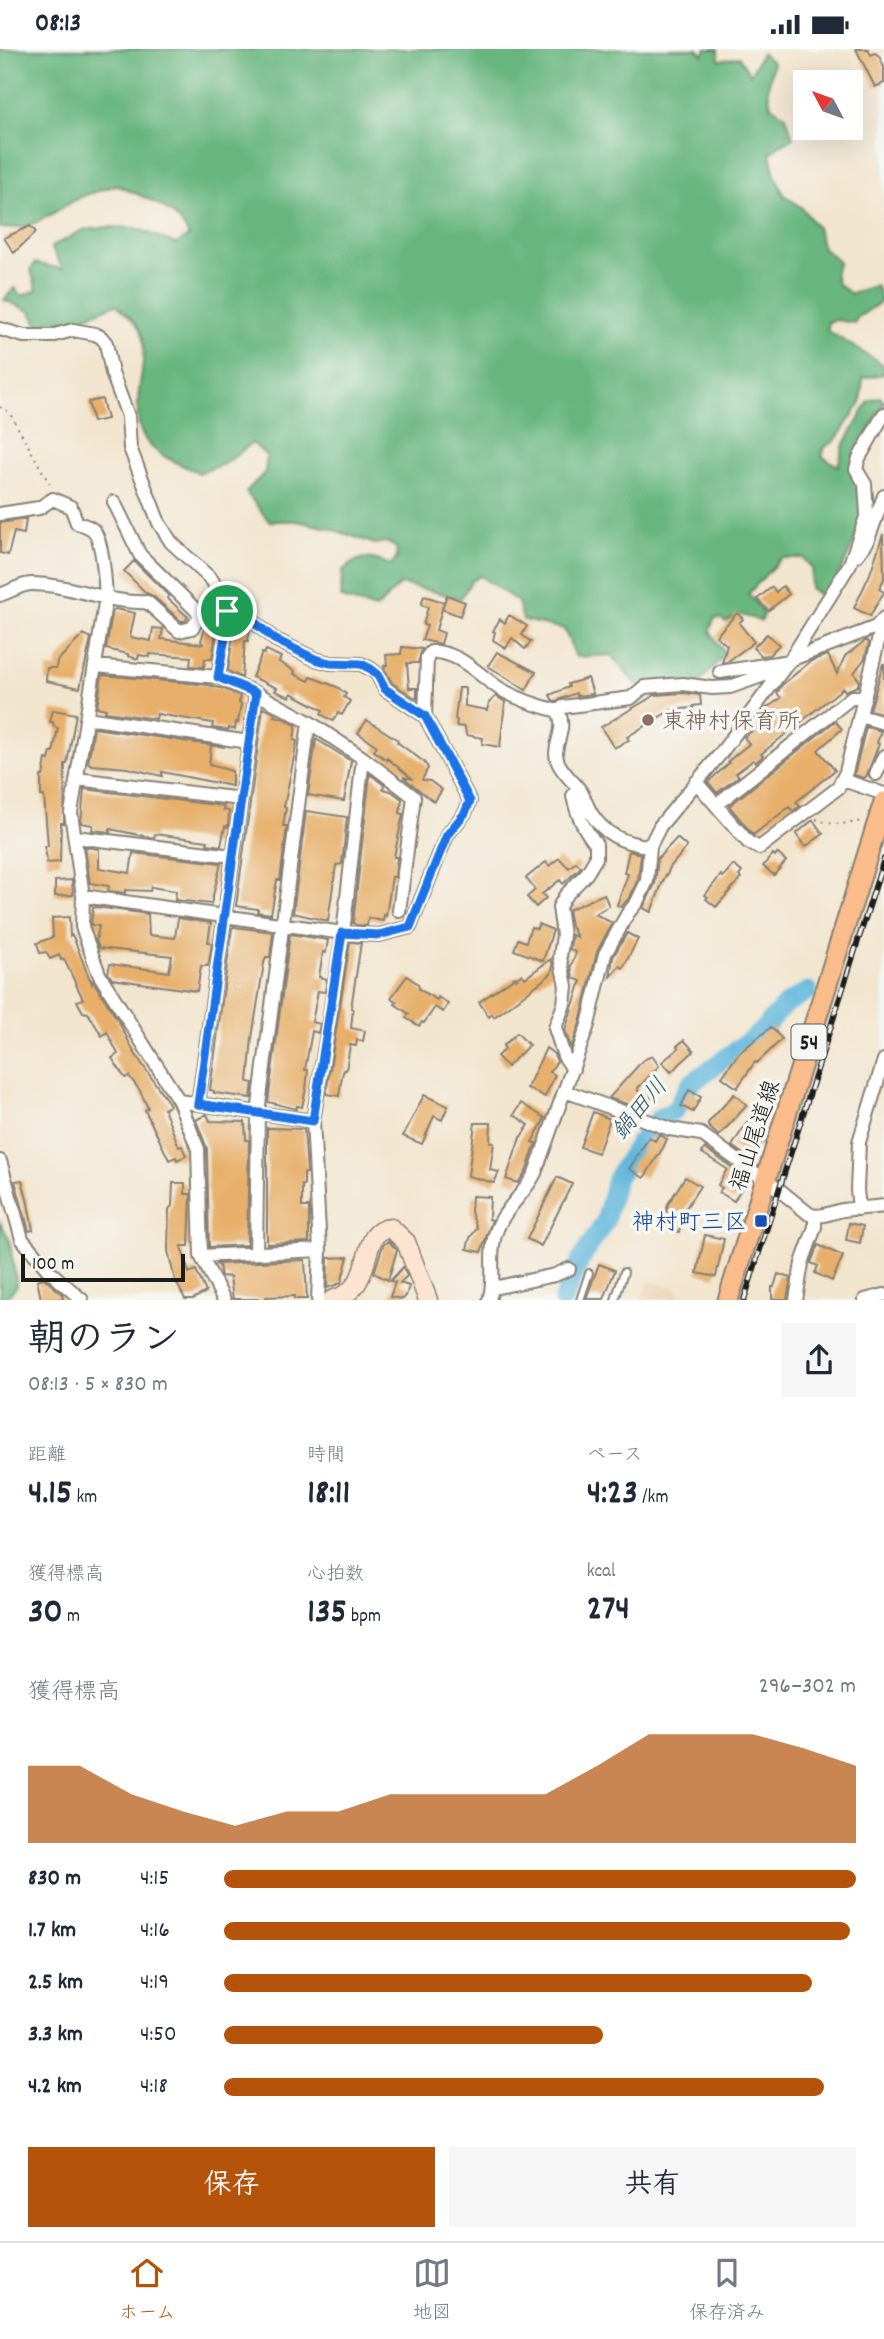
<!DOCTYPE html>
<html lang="ja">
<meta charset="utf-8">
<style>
:root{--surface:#fff;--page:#f6f6f7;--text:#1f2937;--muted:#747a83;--line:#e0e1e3;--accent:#b45309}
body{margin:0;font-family:Dekko,"Klee One",sans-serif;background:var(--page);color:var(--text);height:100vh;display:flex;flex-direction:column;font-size:26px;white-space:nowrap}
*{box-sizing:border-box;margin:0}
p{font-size:23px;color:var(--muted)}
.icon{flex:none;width:38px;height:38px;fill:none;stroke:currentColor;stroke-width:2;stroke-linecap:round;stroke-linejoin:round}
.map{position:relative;height:1251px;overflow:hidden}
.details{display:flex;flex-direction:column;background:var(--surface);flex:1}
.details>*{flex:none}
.needle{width:46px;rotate:311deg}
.tools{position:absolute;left:793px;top:21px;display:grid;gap:14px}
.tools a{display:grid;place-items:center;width:70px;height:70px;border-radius:0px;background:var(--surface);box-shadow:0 7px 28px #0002;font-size:35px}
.scale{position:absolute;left:21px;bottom:18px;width:164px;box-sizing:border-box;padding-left:7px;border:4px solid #1c1c1c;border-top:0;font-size:19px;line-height:24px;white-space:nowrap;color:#1c1c1c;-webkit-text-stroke:5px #f6f6f2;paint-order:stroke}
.pin{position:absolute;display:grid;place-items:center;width:60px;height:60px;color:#fff;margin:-30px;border:4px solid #fff;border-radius:50%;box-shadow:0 2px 7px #0007}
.round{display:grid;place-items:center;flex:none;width:74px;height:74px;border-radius:0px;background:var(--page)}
.summary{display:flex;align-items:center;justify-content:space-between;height:119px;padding:0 28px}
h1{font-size:38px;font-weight:700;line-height:52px}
.metrics{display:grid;grid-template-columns:repeat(3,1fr);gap:10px;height:119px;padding:7px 28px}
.metrics div{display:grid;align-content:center}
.metrics b{font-size:35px;font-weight:700}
.metrics small{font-size:19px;font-weight:400}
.metrics p{font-size:19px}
.chart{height:196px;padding:14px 28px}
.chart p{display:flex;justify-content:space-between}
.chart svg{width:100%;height:126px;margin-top:7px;fill:var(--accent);opacity:.7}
.button{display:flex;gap:14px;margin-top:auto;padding:14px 28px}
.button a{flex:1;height:80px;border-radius:0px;background:var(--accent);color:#fff;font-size:28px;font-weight:700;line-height:80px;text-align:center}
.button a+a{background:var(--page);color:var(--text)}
ul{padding:0 28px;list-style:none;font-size:23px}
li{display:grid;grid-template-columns:112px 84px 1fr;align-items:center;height:52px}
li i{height:18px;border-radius:9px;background:var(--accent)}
.status{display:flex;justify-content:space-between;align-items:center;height:49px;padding:0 35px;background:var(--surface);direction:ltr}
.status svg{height:19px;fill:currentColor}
.menu{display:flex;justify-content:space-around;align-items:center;height:98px;border-top:2px solid var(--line);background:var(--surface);font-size:19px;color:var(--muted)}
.menu a{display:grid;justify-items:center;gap:4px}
.menu .selected{color:var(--accent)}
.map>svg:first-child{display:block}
.built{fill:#efd6bc}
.forest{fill:#68b67e;stroke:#42694d;stroke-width:2}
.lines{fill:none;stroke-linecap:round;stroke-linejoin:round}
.river{stroke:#5db6db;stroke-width:19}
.building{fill:#e7af69}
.lane-casing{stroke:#878075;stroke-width:10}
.street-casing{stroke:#878075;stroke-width:16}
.secondary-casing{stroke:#878075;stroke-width:21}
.primary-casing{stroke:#878075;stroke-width:23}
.path{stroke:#878075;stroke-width:2;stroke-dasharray:2 5;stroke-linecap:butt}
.lane{stroke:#fff;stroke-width:6}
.street{stroke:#fff;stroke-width:12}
.secondary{stroke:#fde4d0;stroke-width:18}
.primary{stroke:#f9bc8a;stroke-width:19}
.rail-casing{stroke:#1c1c1c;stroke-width:6}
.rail{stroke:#f6f6f2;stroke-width:3.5;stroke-dasharray:10;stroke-linecap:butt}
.route-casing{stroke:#fff;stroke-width:14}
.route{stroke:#1a73e8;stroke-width:9}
.education-dot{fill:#8d6e63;stroke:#f6f6f2;stroke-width:2.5}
.transit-dot{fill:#1a4fb4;stroke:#f6f6f2;stroke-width:2.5}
.labels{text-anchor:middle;stroke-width:7;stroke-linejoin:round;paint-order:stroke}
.shield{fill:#f6f6f2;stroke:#5d5d5c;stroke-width:2}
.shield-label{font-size:21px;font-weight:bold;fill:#1c1c1c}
.education-label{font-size:23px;fill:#785e54;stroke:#f6f6f2;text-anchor:start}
.street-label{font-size:23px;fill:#1c1c1c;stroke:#f6f6f2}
.transit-label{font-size:23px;fill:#164399;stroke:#f6f6f2;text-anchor:end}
.water-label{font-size:24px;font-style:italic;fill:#365a68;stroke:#f6f6f2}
</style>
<div class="status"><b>08:13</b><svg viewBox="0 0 49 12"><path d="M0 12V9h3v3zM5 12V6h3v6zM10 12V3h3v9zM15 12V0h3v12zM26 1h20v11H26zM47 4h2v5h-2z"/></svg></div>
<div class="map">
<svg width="884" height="1251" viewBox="0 0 884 1251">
<rect width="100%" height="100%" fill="#f6f6f2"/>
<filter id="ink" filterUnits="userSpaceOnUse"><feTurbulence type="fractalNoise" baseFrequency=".0143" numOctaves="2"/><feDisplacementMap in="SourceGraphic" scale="14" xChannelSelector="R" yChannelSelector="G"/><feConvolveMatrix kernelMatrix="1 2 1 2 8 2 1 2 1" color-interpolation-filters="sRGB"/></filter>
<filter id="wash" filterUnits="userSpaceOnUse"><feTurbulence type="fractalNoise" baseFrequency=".00686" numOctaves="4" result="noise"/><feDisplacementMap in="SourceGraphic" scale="28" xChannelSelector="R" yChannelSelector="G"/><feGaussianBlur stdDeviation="1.57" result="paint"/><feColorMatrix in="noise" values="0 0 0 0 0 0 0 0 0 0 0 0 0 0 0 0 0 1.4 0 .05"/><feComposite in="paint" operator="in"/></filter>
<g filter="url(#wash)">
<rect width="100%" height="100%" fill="#f2e5ce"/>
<path class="built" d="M649,1232L676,1239L683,1250H642Z"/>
<path class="forest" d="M0,0H698L703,6L706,0H718L719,11L739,8L750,25L762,4L773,14L768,40L771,57L786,67L793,89L778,97L770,105L775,126L784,146L802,159L817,179L823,199L839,213L835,223L837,234L851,245L876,236L882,252L857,269L855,274L836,271L828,273V282L884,316V325L863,329L861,354L835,392L825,398L822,407L838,417L843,398L869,352L880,348L884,353L853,413C856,422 862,433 863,443C867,478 841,521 825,550L810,539L812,519L803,509H781L748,545L763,561L762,572L738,565L726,573L720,569L714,570L710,582L725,605L699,634L651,640L634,633L611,606L576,608L564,580L523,571L518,553L480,527L471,532L461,549L400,535L376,560L341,549L342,522C360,506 368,506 390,516L397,509L396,498L386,493L375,495L329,479L297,472H269L246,443L265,423L267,407L252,394L226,414L200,424C138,399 131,387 142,322C144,309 146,291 139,279C134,270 123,262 116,255L68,275L41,280L30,262L4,251L15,239L21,247L37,241L31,221L35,214L63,220L51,198L83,181L109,178L136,179L176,195L189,187C177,159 142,147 116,136C105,140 94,143 83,147C51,162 39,181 0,179Z
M0,1173L9,1189L17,1237L5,1250H0Z"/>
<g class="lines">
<path class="river" d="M563,1251L581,1210L605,1173L616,1130L636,1098L659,1069L675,1061L690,1035L758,985L786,955L808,942"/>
</g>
<g id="blocks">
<path class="building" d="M856,0H868L871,6L875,4L879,7L884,18V34L875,38Z
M30,177L36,183L14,204L4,189Z
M102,350L107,370L93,373L88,353Z
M26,470L24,485L14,483L8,506L0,504V474Z
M883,485L884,530L879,540L884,543L870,567L854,559L870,525Z
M134,512L169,547L167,549L188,568L185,572H181L153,547L146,544L124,522Z
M783,537L789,545L768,562L757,550L772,538L776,543Z
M447,546L465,553L460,567L442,560L436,581L444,584L441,595L422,591L427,577L423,576L428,558L421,556L424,547L444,553L442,560Z
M115,560L135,564L130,588L151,592L153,579L163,580L161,590L203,595L201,592L206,575L217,577L212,610H205L204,618L190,617L191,608L150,605V608L139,606L138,610L128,607V605L106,600L112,564Z
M737,564L743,570L739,574L754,593L727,613L722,614L727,596L716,587Z
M509,566L527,577L522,586L531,593L525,600L512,589L506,599L493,591L495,583L493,582L500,570L505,574Z
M234,576L246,577L250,581L248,592H245L242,629L228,622Z
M84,585L91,589L80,639L46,632L47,619H56L57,612Z
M767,585L779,596L769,606L762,607L753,599Z
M866,591L869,594L865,609L854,624L859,631L858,637L845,642L843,639L761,705L763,707L756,713L753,711L736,724L739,727L717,744L708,733L729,714L728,712L749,695L744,688L764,673L759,667L765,660L781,649L777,644L782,636L811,612L828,606L837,625L845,607Z
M402,598L422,600L418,614H407L409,639H417V650L392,634L385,621L384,617L387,616L386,606L401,605Z
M266,601L281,608L279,613L295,622L294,625L309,632L311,628L337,638L346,645L344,648L350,652L342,666L338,664L333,672L321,665L323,661L291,644L290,648L275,642L277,639L252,628L262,604L264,605Z
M497,603L536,623L526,641L488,617Z
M883,615H884V665L870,661Z
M102,626L209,636L224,640L240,647L239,654L241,655L238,674L236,673L235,680L229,679L228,681L212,679L213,674L157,665L156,670L105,663L106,660L97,658Z
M588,629L593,645L577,647L576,644L556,652H553L550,646L569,638L568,635Z
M459,639H465V657L487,661L489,654L496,647L505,653L500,698L482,695L483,689L466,686L465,678L456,677L457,671L455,670Z
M683,644L700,646L701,656L693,657V659L671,661L627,688L629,691L614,699L601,678L655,646Z
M263,659L275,664L274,667L283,669L296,676L294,691L297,692L284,758L286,759L283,777H287L280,831H277L271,865L257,863L258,860L236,857Z
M53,661L76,665L67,715H65L64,774H61L60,813L47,814L45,797H48L44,747H41V727H43L46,710L49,711L51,703L53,704L58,679L54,678L53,673H50Z
M367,671L398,691L397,693L424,713L428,719L422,731L430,732L442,741L434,753L403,728L413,730L387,709V711L374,702L377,697L358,684Z
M835,672L842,680L818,701L835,721L796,753L800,757L793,762L789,758L753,786L729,757Z
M866,678L881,682L877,694L879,695L866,728L863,729L854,726Z
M94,679L225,698L211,696L209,716L232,722V737L162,723V727L127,719L92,716L88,714Z
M316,690L351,712L344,752L308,746Z
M370,725L384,736L383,740L391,742L402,750L400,764L403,765L394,808H397L395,828H392L386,867L384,866L383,872L368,869L367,877L356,876L353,874Z
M84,740L224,757L223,761L229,762L228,778L225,777L221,797L207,795L208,792L155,785L154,789L110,780V783L92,781L93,776L81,774Z
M306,762L347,768L342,815L336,816L328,872L293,864Z
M813,771L823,785L805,798L796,785Z
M677,789L687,798L670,818L667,826L666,825L651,863L643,859L655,835L658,809Z
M85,798L99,800V819L130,824L133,804L221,814L211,855L175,851L176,842L151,838L150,842L125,841V844L108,842L109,837L90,834Z
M629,802L641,805L638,830L630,848L621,858L617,856L628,825L624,824Z
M777,804L786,812L774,826L763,817L773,805L775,807Z
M559,809L569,819L576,813L581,818L563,835L560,831L542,845L546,849L536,858L527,848L535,841L526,829L546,813L549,817Z
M733,816L742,823L739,827L741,829L716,858L706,850L708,848L705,846L721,826L723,828Z
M72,831L73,846L55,847V832Z
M604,845L609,857L595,865L612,874L597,903L580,974L571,999L565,981L581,932L573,929L571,917L576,904L570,900L572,886L577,888L571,877L568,861Z
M96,858L148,865L149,886L175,889L178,869L211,874L208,893L212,894L209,912L208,917H201L197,942L112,930L108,924L110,915L169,923L172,907L99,899L96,892L99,877L91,876L93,859Z
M69,868L70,887L72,886L74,890L90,931V929L92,935L93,932L119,973L134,1003L170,1056L164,1060L166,1065L179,1098L182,1097L186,1107L177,1111L176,1108L169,1111L145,1061L148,1059L140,1042L129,1027L125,1029L112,1009L118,1005L107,983L102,987L88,964L83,963L77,952L83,950L64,910L61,911L59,906L50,910L46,903L40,904L37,894L53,888L52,869Z
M538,875L553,881L543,912L514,901L518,890L526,893L531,878L537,880Z
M234,878L273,883L270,908H266L264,914L252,989L248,1033L253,1034L251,1049L214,1044V1042L210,1041L232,879Z
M627,884L638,890L623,919L619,917L610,928L613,908Z
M290,885L328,891L326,904L323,903L319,928L327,930L325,943L318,942L312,973L320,975L318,984L312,982L305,1021H308L306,1040L302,1058L297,1057L296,1060L268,1053Z
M350,893L361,894L351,959L353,960L351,979L365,982L363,992L357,991L356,997L350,996L346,1021H344L342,1027L339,1047L326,1045Z
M551,910L553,917L551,925L511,956L494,968L492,965L489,968L479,953L515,928L516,930L522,925L525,929Z
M407,927L418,935L419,940L437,951L438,948L448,955L443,963L435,958L424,974L422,973L419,977L406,969L409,965L395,955L397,953L391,949Z
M771,978L782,990L757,1014L755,1013L737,1039L722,1028L739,1004Z
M517,984L529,996L507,1018L497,1007L505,1000L503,997Z
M684,991L694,1002L671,1023L662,1013L679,999L677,997Z
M546,999L554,1005L557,1012L550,1023L555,1026L545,1048L527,1039Z
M652,1007L659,1017L638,1039V1042L651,1049L645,1061L632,1054L630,1056L609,1049L643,1011Z
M689,1041L701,1048L693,1063L681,1057Z
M734,1045L747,1056L719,1087L708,1077V1074Z
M424,1046L448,1057L442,1071L434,1067L422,1095L403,1087Z
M521,1054L545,1069L532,1093L536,1094L527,1120L518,1134L506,1130L520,1089L529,1076L514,1066Z
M593,1063L610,1070L598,1104L580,1098Z
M207,1065L210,1072L245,1073L246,1091H249L247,1196L209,1198L207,1100L196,1071Z
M751,1067L765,1076L763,1080L768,1083L750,1110L732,1097Z
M475,1074H491L490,1093L494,1094L490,1121L499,1123L494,1134L468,1127Z
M267,1079L304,1080L307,1124H304V1136H302V1158H309V1193L267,1195Z
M659,1085L667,1090L664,1097L644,1129L629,1120L649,1088L655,1092Z
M705,1099L749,1131L747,1134L745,1133L734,1152L719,1143L722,1139L718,1136L727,1120L702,1104Z
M557,1128L572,1135L541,1197L527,1190Z
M685,1128L700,1137L684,1162L679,1183L662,1178L668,1155Z
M22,1131L28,1154L33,1181L29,1182L15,1132Z
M173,1134H185V1145H191L189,1197H181L189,1224L196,1221L206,1243L193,1250H185L175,1231L168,1202L169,1160L172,1157Z
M472,1147L490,1148L489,1170L492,1171L481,1203L467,1200L470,1189L477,1179L471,1163Z
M849,1174L863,1177L860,1194L846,1191Z
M705,1186L724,1190L716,1228L697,1224Z
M388,1192L397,1201L388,1231L374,1224L383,1196Z
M818,1196L843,1207L832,1232L815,1224L818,1217L811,1214Z
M348,1208L341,1234L327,1239L328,1209Z
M305,1211L307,1250H294V1247L266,1248L267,1250H233L230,1228L221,1227L219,1216L215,1215Z
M599,1215L615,1221L604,1250H586Z
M403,1218L407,1227L400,1234L409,1237L406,1247L403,1250L390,1248L395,1233L390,1232Z
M778,1225L791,1229L787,1250H772V1238H774Z
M44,1229L62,1245L63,1250H41L37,1231Z"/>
</g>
</g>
<g filter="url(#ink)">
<use href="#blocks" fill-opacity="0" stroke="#878075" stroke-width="2"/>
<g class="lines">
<defs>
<path id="lane" d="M580,1251L589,1224
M615,1251L624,1223"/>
<path id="street" d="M0,280L24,287H51L73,281L95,285L101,288L106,294L112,324L128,367L130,399L159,474L171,493L212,531L224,552L226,582L218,628
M114,453L140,506L201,566
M0,465L39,459L53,450L71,458L77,474C83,476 89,477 93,481C103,491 105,533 106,548L71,764L83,847L82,878L99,925L179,1052L313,1072
M857,506L867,493L884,447
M0,546C9,543 22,535 31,535C71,535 108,555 147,553L179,582L192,579L201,566L215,562H227L247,567L274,590L315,610L330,614L361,615L371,620L377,625L385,640L425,667L470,752L465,764L447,786L410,878L379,886L343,884L83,847
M95,617L218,628L256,644L309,673L363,709L414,748L399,862
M720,623L783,613
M558,662C566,678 557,689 556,704C556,718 571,730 579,740C585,748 586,756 591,764C604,786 625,795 650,797
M425,667L427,608L431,603C459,601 480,628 502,641C520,651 538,657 558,662L563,658L631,649L644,638L683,635L712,639L730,638L770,624L790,611L850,515L867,465L865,435L856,420L859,409L884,365
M860,667L884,674
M87,669L249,693
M876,725L884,707
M77,730L241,750
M843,731L884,745
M696,733L748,793L759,799L838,739L846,723L880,584L876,578
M716,756L852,648H864
M75,788L233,807
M573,1020L564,1007L555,979L564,955L566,937L560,908L563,886L559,858L565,847L587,824L596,809V795C584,781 577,766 573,747L578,739
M565,1042L670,1080L701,1085L755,1124L766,1130L809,1165C820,1170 831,1163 843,1161C856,1159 870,1159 884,1157
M179,1052L198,1100L201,1207L224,1251
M198,1055L256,644
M0,1112L22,1190L49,1222L82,1251
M859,1160L857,1141L859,1093L884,1011
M256,1204L258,1064L309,673
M201,1207L320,1201
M493,1239L555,1226L569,1220
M318,1251L320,1201L313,1072L343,884L363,709
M489,1251C496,1231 489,1210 494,1190C500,1162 523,1148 535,1124L588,976L605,905L628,864L637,853L647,832L650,797L660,777L721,704L790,611L876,578L884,569
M796,1251L802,1214L815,1178V1168
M865,1251L884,1246"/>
<path id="secondary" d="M332,1251C380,1238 355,1181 391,1179L406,1193L428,1251"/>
<path id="primary" d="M728,1251L884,753"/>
</defs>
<use href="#lane" class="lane-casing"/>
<use href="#street" class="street-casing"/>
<use href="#secondary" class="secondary-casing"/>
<use href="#primary" class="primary-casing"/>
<path class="path" d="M0,358L9,363L52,439
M816,770C830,776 846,776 861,772"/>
<use href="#lane" class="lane"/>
<use href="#street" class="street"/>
<use href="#secondary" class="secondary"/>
<use href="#primary" class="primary"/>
<defs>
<path id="rail" d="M744,1251L884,810"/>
</defs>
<use href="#rail" class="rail-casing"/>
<use href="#rail" class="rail"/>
</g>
</g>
<g class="lines" filter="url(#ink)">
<defs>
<path id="route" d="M227,562L247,567L274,590L315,610L330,614L361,615L371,620L377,625L385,640L425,667L470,752L465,764L447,786L410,878L379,886L342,884L313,1072L198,1055L256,644L218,628L226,582Z"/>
</defs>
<use href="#route" class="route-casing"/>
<use href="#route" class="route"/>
</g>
<circle class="education-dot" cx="648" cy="671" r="7"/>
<rect class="transit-dot" x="754" y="1165" width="14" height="14" rx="3.5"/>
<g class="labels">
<rect class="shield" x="791.5" y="975.5" width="35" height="35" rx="5"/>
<g class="shield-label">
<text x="809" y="1000">54</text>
</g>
<g class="education-label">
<text x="662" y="679">東神村保育所</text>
</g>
<g class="street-label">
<text transform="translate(754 1086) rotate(-72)" y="8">福山尾道線</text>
</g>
<g class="transit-label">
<text x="747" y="1180">神村町三区</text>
</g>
<g class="water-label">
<text transform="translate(639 1059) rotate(-50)" y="8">鍋田川</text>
</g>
</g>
</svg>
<div class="tools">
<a><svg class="needle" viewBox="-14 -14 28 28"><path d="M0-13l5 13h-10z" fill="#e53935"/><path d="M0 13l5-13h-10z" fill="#747a83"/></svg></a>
</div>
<div class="scale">100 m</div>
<div class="pin" style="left:227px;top:562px;background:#1e9e55"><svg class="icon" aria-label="arrive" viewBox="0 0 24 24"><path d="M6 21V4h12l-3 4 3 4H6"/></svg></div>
</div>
<section class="details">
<div class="summary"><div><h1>朝のラン</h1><p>08:13 · 5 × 830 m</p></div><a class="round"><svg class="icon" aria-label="share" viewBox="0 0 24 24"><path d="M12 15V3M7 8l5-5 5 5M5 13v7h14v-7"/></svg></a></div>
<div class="metrics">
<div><p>距離</p><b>4.15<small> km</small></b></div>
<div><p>時間</p><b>18:11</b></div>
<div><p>ペース</p><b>4:23<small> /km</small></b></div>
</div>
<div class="metrics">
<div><p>獲得標高</p><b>30<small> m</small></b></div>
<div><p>心拍数</p><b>135<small> bpm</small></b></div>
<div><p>kcal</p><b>274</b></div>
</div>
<div class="chart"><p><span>獲得標高</span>296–302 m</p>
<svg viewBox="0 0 160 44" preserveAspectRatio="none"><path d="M0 44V17L10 17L20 27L30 33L40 38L50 33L60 33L70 27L80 27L90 27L100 27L110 17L120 6L130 6L140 6L150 11L160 17V44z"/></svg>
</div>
<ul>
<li><b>830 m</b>4:15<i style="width:100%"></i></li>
<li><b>1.7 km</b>4:16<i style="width:99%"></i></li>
<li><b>2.5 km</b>4:19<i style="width:93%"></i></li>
<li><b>3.3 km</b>4:50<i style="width:60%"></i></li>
<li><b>4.2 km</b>4:18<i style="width:95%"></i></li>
</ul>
<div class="button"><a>保存</a><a>共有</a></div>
</section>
<nav class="menu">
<a class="selected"><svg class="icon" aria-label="home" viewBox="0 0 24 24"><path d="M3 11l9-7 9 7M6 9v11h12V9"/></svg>ホーム</a>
<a><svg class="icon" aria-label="map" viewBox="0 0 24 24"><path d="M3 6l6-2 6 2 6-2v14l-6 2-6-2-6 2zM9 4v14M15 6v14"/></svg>地図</a>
<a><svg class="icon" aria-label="saved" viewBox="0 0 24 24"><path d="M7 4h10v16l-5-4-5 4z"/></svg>保存済み</a>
</nav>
